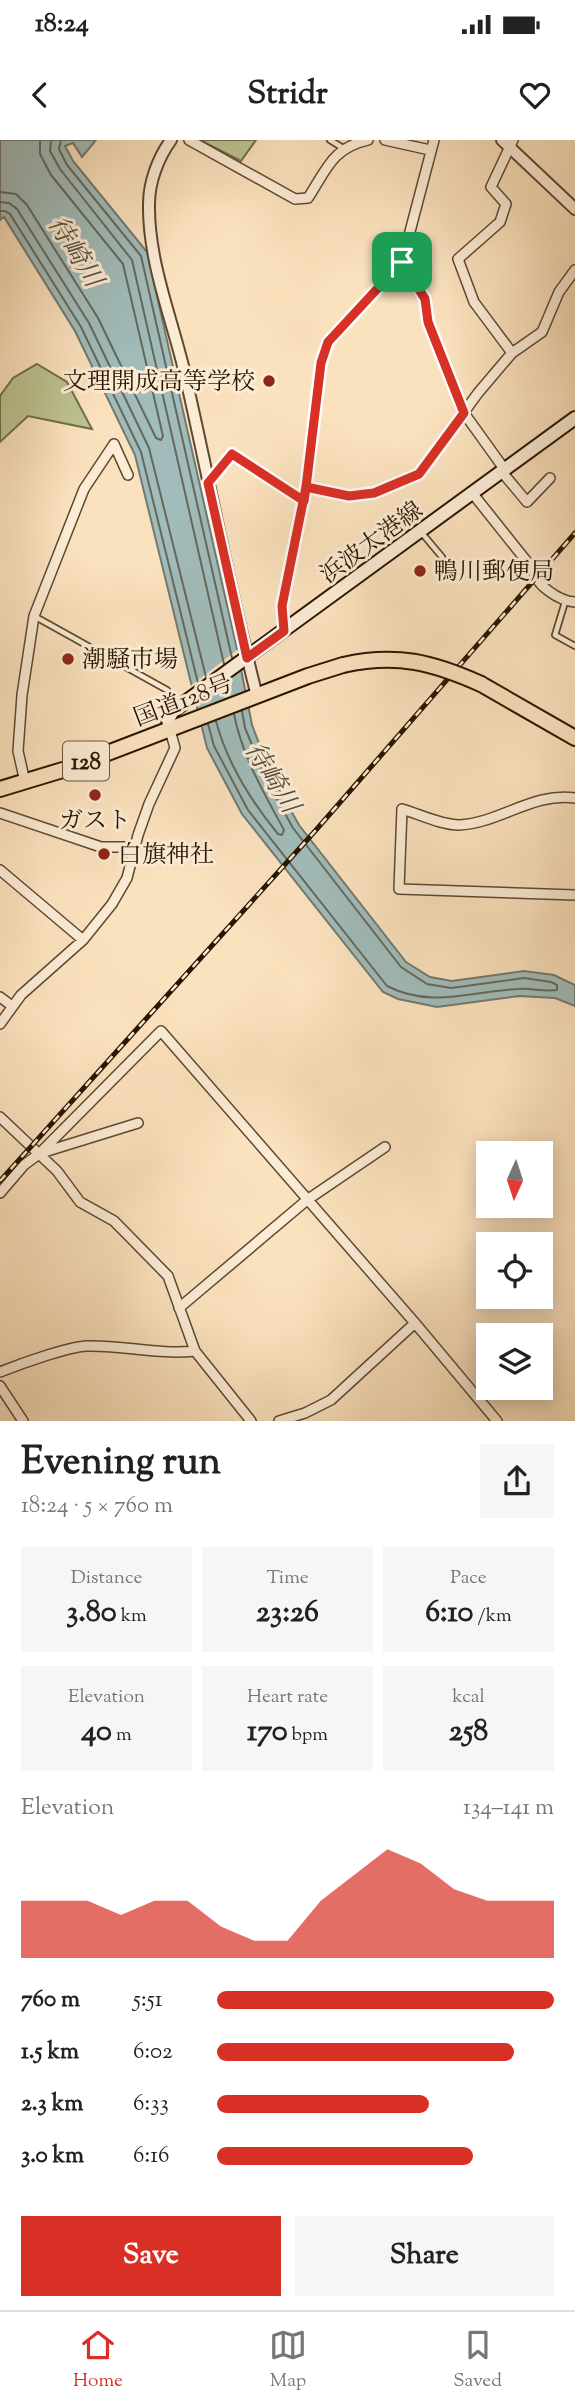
<!DOCTYPE html>
<meta charset="utf-8">
<style>
:root{--surface:#fff;--page:#f6f6f6;--text:#222;--muted:#767676;--line:#e0e0e0;--accent:#d93025}
body{margin:0;font-family:"Sorts Mill Goudy","Noto Serif JP",serif;background:var(--page);color:var(--text);height:100vh;display:flex;flex-direction:column;font-size:26px;white-space:nowrap}
*{box-sizing:border-box;margin:0}
p{font-size:23px;color:var(--muted)}
.icon{flex:none;width:38px;height:38px;fill:none;stroke:currentColor;stroke-width:2;stroke-linecap:round;stroke-linejoin:round}
.map{position:relative;height:1281px;overflow:hidden}
.details{display:flex;flex-direction:column;background:var(--surface);flex:1}
.details>*{flex:none}
.needle{width:46px;rotate:183deg}
.fabs{position:absolute;left:476px;top:1001px;display:grid;gap:14px}
.fabs a{display:grid;place-items:center;width:77px;height:77px;border-radius:0px;background:var(--surface);box-shadow:0 4px 18px #0003;font-size:35px}
.pin{position:absolute;display:grid;place-items:center;width:60px;height:60px;color:#fff;margin:-30px;border-radius:14px;box-shadow:0 4px 10px #0006}
.round{display:grid;place-items:center;flex:none;width:74px;height:74px;border-radius:0px;background:var(--page)}
.overview{display:flex;align-items:center;justify-content:space-between;height:119px;padding:0 21px}
h1{font-size:38px;font-weight:700;line-height:52px}
.figures{display:grid;grid-template-columns:repeat(3,1fr);gap:10px;height:119px;padding:7px 21px}
.figures div{display:grid;align-content:center;border-radius:0px;background:var(--page);text-align:center}
.figures b{font-size:30px;font-weight:700}
.figures small{font-size:19px;font-weight:400}
.figures p{font-size:19px}
.chart{height:196px;padding:14px 21px}
.chart p{display:flex;justify-content:space-between}
.chart svg{width:100%;height:126px;margin-top:7px;fill:var(--accent);opacity:.7}
.action{display:flex;gap:14px;margin-top:auto;padding:14px 21px}
.action a{flex:1;height:80px;border-radius:0px;background:var(--accent);color:#fff;font-size:28px;font-weight:700;line-height:80px;text-align:center}
.action a+a{background:var(--page);color:var(--text)}
ul{padding:0 21px;list-style:none;font-size:23px}
li{display:grid;grid-template-columns:112px 84px 1fr;align-items:center;height:52px}
li i{height:18px;border-radius:9px;background:var(--accent)}
.status{display:flex;justify-content:space-between;align-items:center;height:49px;padding:0 35px;background:var(--surface);direction:ltr}
.status svg{height:19px;fill:currentColor}
header{display:flex;justify-content:space-between;align-items:center;height:91px;padding:0 21px;background:var(--surface);font-size:32px;font-weight:700}
.tabs{display:flex;justify-content:space-around;align-items:center;height:98px;border-top:2px solid var(--line);background:var(--surface);font-size:19px;color:var(--muted)}
.tabs a{display:grid;justify-items:center;gap:4px}
.tabs .active{color:var(--accent)}
.map>svg:first-child{display:block}
.green{fill:#bdc392;stroke:#726c49;stroke-width:2}
.water{fill:#a1bcba;stroke:#717970;stroke-width:2}
.pier{fill:#fbe2be}
.lines{fill:none;stroke-linecap:round;stroke-linejoin:round}
.shore{stroke:#64685d;stroke-width:2}
.service-casing{stroke:#5d4830;stroke-width:8}
.minor-casing{stroke:#5d4830;stroke-width:12}
.tertiary-casing{stroke:#5d4830;stroke-width:14}
.secondary-casing{stroke:#281500;stroke-width:16}
.trunk-casing{stroke:#281500;stroke-width:18}
.service{stroke:#fcecd5;stroke-width:4.5}
.minor{stroke:#fcecd5;stroke-width:9}
.tertiary{stroke:#fcecd5;stroke-width:10}
.secondary{stroke:#fcecd5;stroke-width:12}
.trunk{stroke:#fbe2be;stroke-width:14}
.rail-casing{stroke:#281500;stroke-width:5}
.rail{stroke:#fcecd5;stroke-width:2.5;stroke-dasharray:8;stroke-linecap:butt}
.trunk-bridge-casing{stroke:#281500;stroke-width:18;stroke-linecap:butt}
.trunk-bridge{stroke:#fbe2be;stroke-width:14}
.route-casing{stroke:#fff;stroke-width:14}
.route{stroke:#d93025;stroke-width:9}
.poi-dot{fill:#8f2418;stroke:#fcecd5;stroke-width:2.5}
.labels{text-anchor:middle;stroke-width:6;stroke-linejoin:round;paint-order:stroke}
.shield{fill:#fcecd5;stroke:#685640;stroke-width:2}
.shield-label{font-size:23px;font-weight:bold;fill:#281500}
.poi-label{font-size:24px;fill:#281500;stroke:#fcecd5;text-anchor:start}
.street-label{font-size:24px;fill:#281500;stroke:#fcecd5}
.water-label{font-size:26px;font-style:italic;fill:#524f41;stroke:#fcecd5}
</style>
<div class="status"><b>18:24</b><svg viewBox="0 0 49 12"><path d="M0 12V9h3v3zM5 12V6h3v6zM10 12V3h3v9zM15 12V0h3v12zM26 1h20v11H26zM47 4h2v5h-2z"/></svg></div>
<header><svg class="icon" aria-label="back" viewBox="0 0 24 24"><path d="M15 5l-7 7 7 7"/></svg>Stridr<svg class="icon" aria-label="heart" viewBox="0 0 24 24"><path d="M12 20l-8-8c-3-5 5-10 8-4 3-6 11-1 8 4z"/></svg></header>
<div class="map">
<svg width="575" height="1281" viewBox="0 0 575 1281">
<rect width="100%" height="100%" fill="#fbe2be"/>
<filter id="stains"><feTurbulence type="fractalNoise" baseFrequency=".00286" numOctaves="4"/><feColorMatrix values="0 0 0 0 .2 0 0 0 0 .09 0 0 0 0 .02 0 0 0 .5 -.17"/></filter>
<radialGradient id="worn" r=".72"><stop offset=".6" stop-color="#630" stop-opacity="0"/><stop offset="1" stop-color="#630" stop-opacity=".3"/></radialGradient>
<path class="green" d="M200,0H256L241,21Z
M37,224L67,242L92,289L28,276L0,302V256L13,238Z"/>
<path class="water" d="M0,0H96L82,17L73,3L65,6L73,21L147,112L237,509L252,585L272,637L299,685L406,822L430,837L452,841L524,831L554,835L575,845V866L555,858L519,856L437,867L398,859L383,852L242,674L207,608L135,315L75,191L4,77L0,80Z"/>
<path class="pier" d="M241,507L244,529L193,567L189,547Z
M247,550L252,567L198,588L194,570Z"/>
<g class="lines">
<path class="shore" d="M51,0L50,11L60,29L132,120L224,524
M61,0L59,9L67,25L141,116L232,518
M0,52L16,54L27,65L98,178L156,298L161,300L163,296L123,124L51,35L40,14V0
M0,62L9,63L17,69L89,183L149,308L206,537
M0,71H5L10,74L81,187L141,312L198,543
M216,581C227,623 251,661 278,694L282,695L284,690C264,653 242,616 234,574
M208,584L214,606L248,670L387,846C432,869 472,851 518,849C531,848 545,852 557,850V845L551,842L524,838L451,848L427,844L401,827L293,688L266,639L245,588L242,571"/>
<defs>
<path id="service" d="M330,0L343,8
M421,392L442,417
M565,462L555,495L575,506
M34,476L167,550"/>
<path id="minor" d="M189,0L295,59L308,58C327,29 332,8 368,0
M385,0L430,10
M434,0L402,122L425,159L428,182L464,273L505,330
M512,213L474,162L458,119L500,82L506,64L491,47L513,0
M114,304L128,335
M502,332L527,362L550,338
M208,343L232,314L304,361
M306,347L350,356L375,353L419,334L478,253L512,213L542,192L559,152L575,130
M473,354L532,428C535,445 559,461 575,462
M284,491L282,466L306,347L321,223L328,202L402,122
M25,642L18,611L22,555L34,476L84,349L114,304
M575,658C533,652 500,683 459,685C441,685 419,674 402,669L399,749L575,755
M0,673L101,707H135
M0,730L83,800
M0,857L12,866
M0,884L21,855L83,800L112,764L127,738L138,695L149,664L175,608L170,590
M0,977L57,1031L80,1062L114,1081L168,1136L195,1211L251,1281
M41,1013L138,983
M0,1053L24,1025L39,1014L161,891L415,1183L497,1281
M179,1168L307,1060L385,1007
M0,1232C20,1224 67,1207 87,1206C124,1205 159,1215 195,1211
M0,1246L23,1281
M279,1281L305,1273L331,1260L415,1183"/>
<path id="tertiary" d="M171,0C158,18 149,42 149,64C148,120 171,176 184,230C209,338 229,448 257,556
M502,0L575,69"/>
<path id="secondary" d="M170,590L168,579L173,571L575,278"/>
<path id="trunk" d="M481,544L575,598
M0,649L66,629L308,536L343,525"/>
</defs>
<use href="#service" class="service-casing"/>
<use href="#minor" class="minor-casing"/>
<use href="#tertiary" class="tertiary-casing"/>
<use href="#secondary" class="secondary-casing"/>
<use href="#trunk" class="trunk-casing"/>
<use href="#service" class="service"/>
<use href="#minor" class="minor"/>
<use href="#tertiary" class="tertiary"/>
<use href="#secondary" class="secondary"/>
<use href="#trunk" class="trunk"/>
<defs>
<path id="rail" d="M0,1041L316,690L575,393"/>
</defs>
<use href="#rail" class="rail-casing"/>
<use href="#rail" class="rail"/>
<defs>
<path id="trunk-bridge" d="M343,525C396,513 432,522 481,544"/>
</defs>
<use href="#trunk-bridge" class="trunk-bridge-casing"/>
<use href="#trunk-bridge" class="trunk-bridge"/>
</g>
<g class="lines">
<defs>
<path id="route" d="M402,122L328,202L321,223L306,347L282,466L284,491L247,518L208,343L232,314L304,361L306,347L349,356L374,353L419,334L464,273L428,182L425,159L402,122"/>
</defs>
<use href="#route" class="route-casing"/>
<use href="#route" class="route"/>
</g>
<g class="poi-dot">
<circle cx="269" cy="241" r="7"/>
<circle cx="420" cy="431" r="7"/>
<circle cx="68" cy="519" r="7"/>
<circle cx="95" cy="655" r="7"/>
<circle cx="104" cy="714" r="7"/>
</g>
<g class="labels">
<rect class="shield" x="63" y="601.5" width="46" height="39" rx="5"/>
<g class="shield-label">
<text x="86" y="629">128</text>
</g>
<g class="poi-label">
<text x="255" y="249" text-anchor="end">文理開成高等学校</text>
<text x="434" y="439">鴨川郵便局</text>
<text x="82" y="527">潮騒市場</text>
<text x="95" y="688" text-anchor="middle">ガスト</text>
<text x="118" y="722">白旗神社</text>
</g>
<g class="street-label">
<text transform="translate(371 402) rotate(-36)" y="8">浜波太港線</text>
<text transform="translate(183 560) rotate(-21)" y="8">国道128号</text>
</g>
<g class="water-label">
<text transform="translate(76 111) rotate(58)" y="9">待崎川</text>
<text transform="translate(273 637) rotate(58)" y="9">待崎川</text>
</g>
</g>
<rect width="100%" height="100%" filter="url(#stains)"/>
<rect width="100%" height="100%" fill="url(#worn)"/>
</svg>
<div class="fabs">
<a><svg class="needle" viewBox="-14 -14 28 28"><path d="M0-13l5 13h-10z" fill="#e53935"/><path d="M0 13l5-13h-10z" fill="#767676"/></svg></a>
<a><svg class="icon" aria-label="locate" viewBox="0 0 24 24"><circle cx="12" cy="12" r="6"/><path d="M12 2v4M12 18v4M2 12h4M18 12h4"/></svg></a>
<a><svg class="icon" aria-label="layers" viewBox="0 0 24 24"><path d="M12 4l9 5-9 5-9-5zM3 14l9 5 9-5"/></svg></a>
</div>
<div class="pin" style="left:402px;top:122px;background:#1e9e55"><svg class="icon" aria-label="arrive" viewBox="0 0 24 24"><path d="M6 21V4h12l-3 4 3 4H6"/></svg></div>
</div>
<section class="details">
<div class="overview"><div><h1>Evening run</h1><p>18:24 · 5 × 760 m</p></div><a class="round"><svg class="icon" aria-label="share" viewBox="0 0 24 24"><path d="M12 15V3M7 8l5-5 5 5M5 13v7h14v-7"/></svg></a></div>
<div class="figures">
<div><p>Distance</p><b>3.80<small> km</small></b></div>
<div><p>Time</p><b>23:26</b></div>
<div><p>Pace</p><b>6:10<small> /km</small></b></div>
</div>
<div class="figures">
<div><p>Elevation</p><b>40<small> m</small></b></div>
<div><p>Heart rate</p><b>170<small> bpm</small></b></div>
<div><p>kcal</p><b>258</b></div>
</div>
<div class="chart"><p><span>Elevation</span>134–141 m</p>
<svg viewBox="0 0 160 44" preserveAspectRatio="none"><path d="M0 44V24L10 24L20 24L30 29L40 24L50 24L60 33L70 38L80 38L90 24L100 15L110 6L120 11L130 20L140 24L150 24L160 24V44z"/></svg>
</div>
<ul>
<li><b>760 m</b>5:51<i style="width:100%"></i></li>
<li><b>1.5 km</b>6:02<i style="width:88%"></i></li>
<li><b>2.3 km</b>6:33<i style="width:63%"></i></li>
<li><b>3.0 km</b>6:16<i style="width:76%"></i></li>
</ul>
<div class="action"><a>Save</a><a>Share</a></div>
</section>
<nav class="tabs">
<a class="active"><svg class="icon" aria-label="home" viewBox="0 0 24 24"><path d="M3 11l9-7 9 7M6 9v11h12V9"/></svg>Home</a>
<a><svg class="icon" aria-label="map" viewBox="0 0 24 24"><path d="M3 6l6-2 6 2 6-2v14l-6 2-6-2-6 2zM9 4v14M15 6v14"/></svg>Map</a>
<a><svg class="icon" aria-label="saved" viewBox="0 0 24 24"><path d="M7 4h10v16l-5-4-5 4z"/></svg>Saved</a>
</nav>
